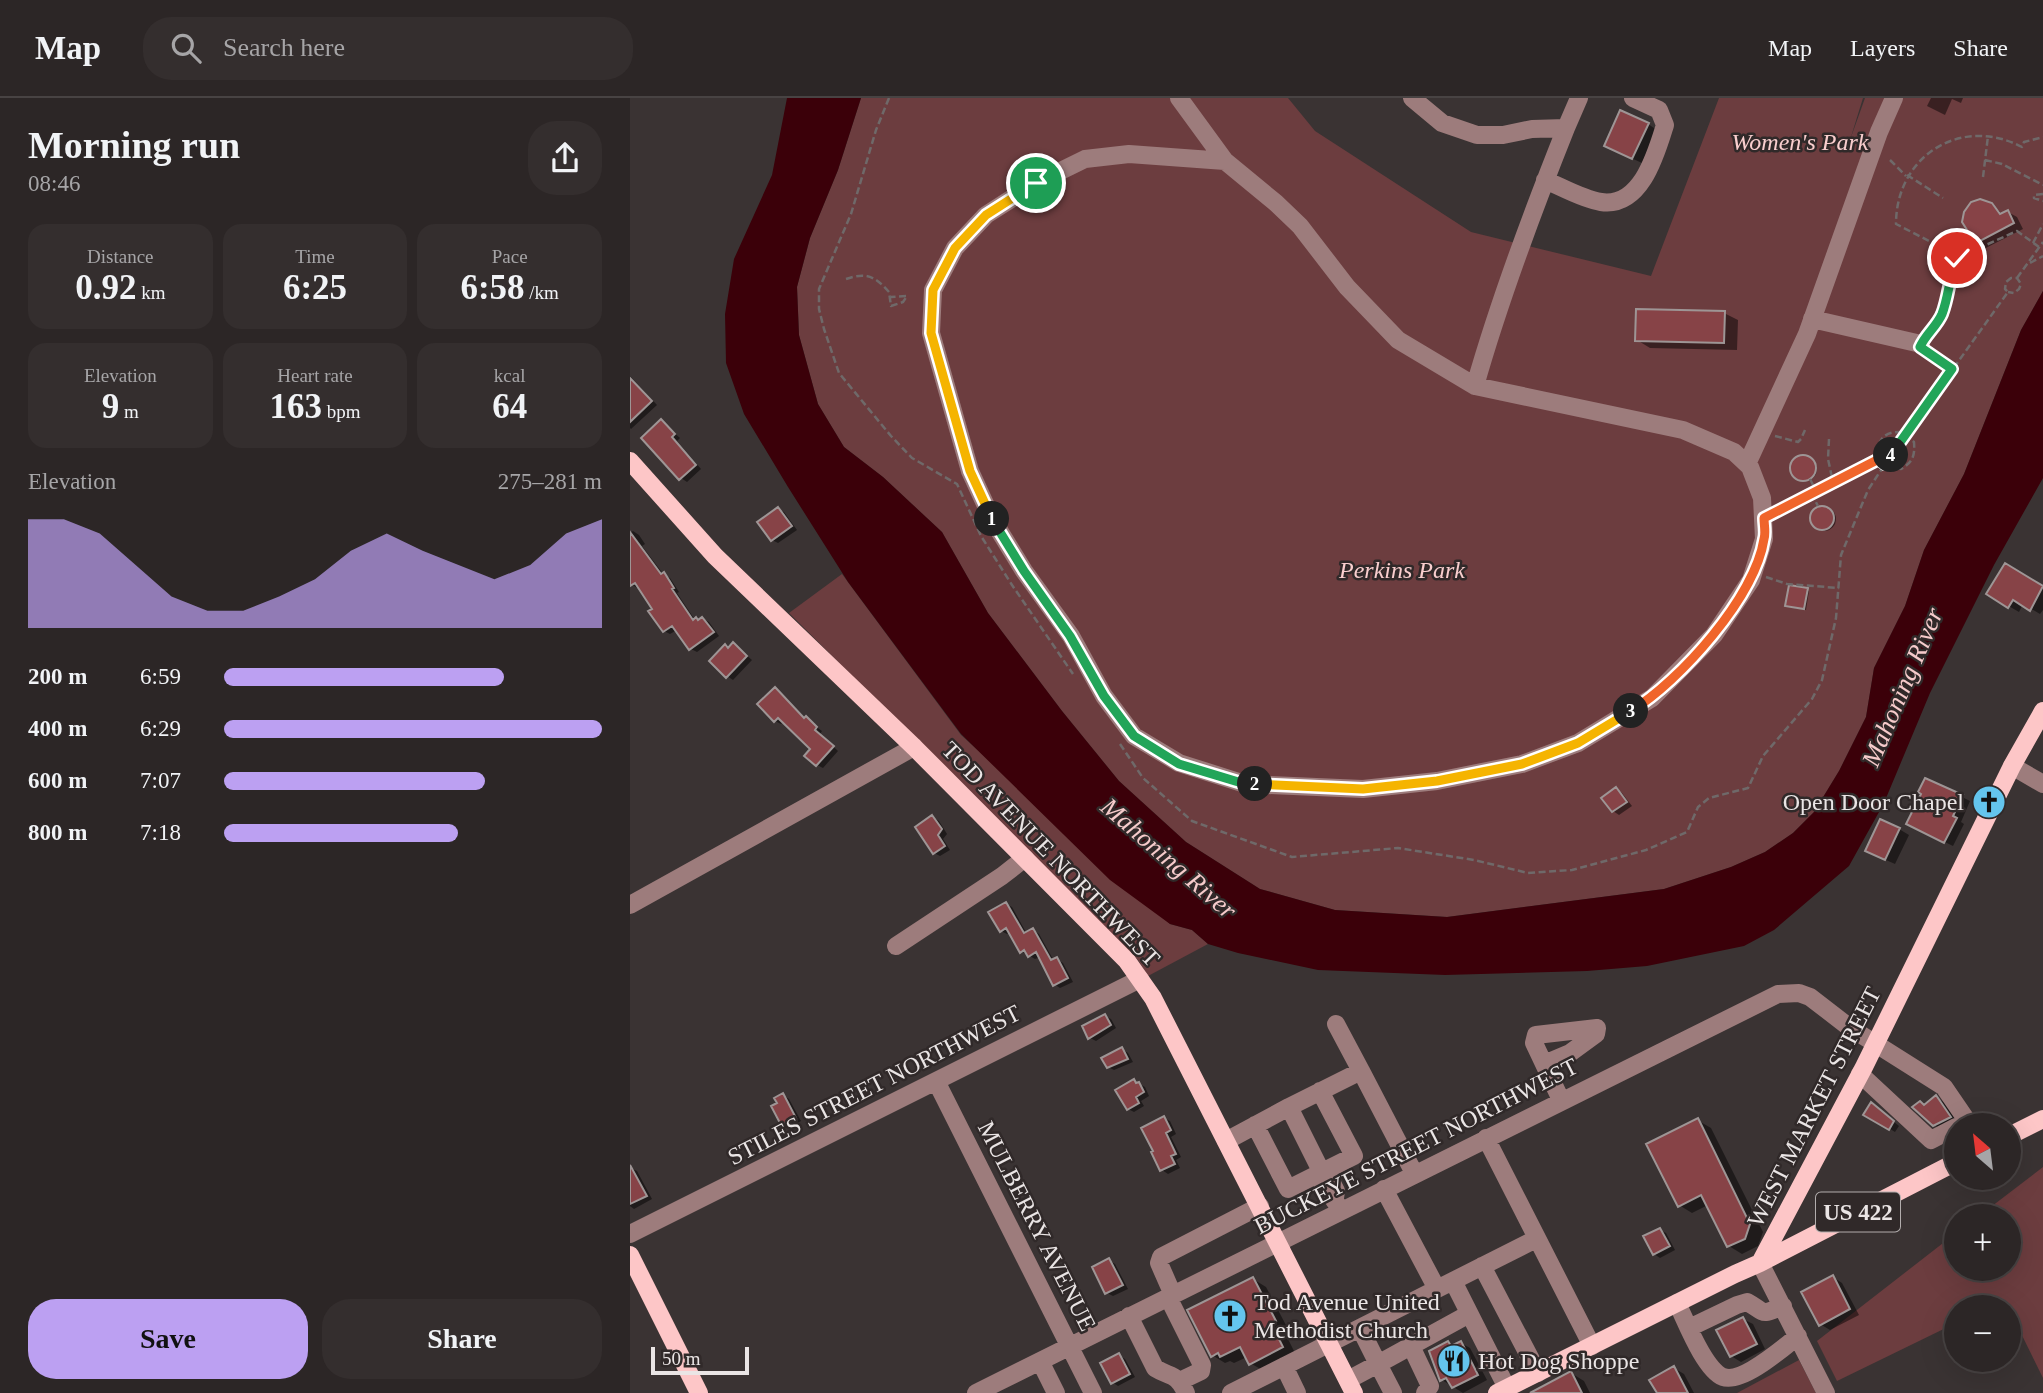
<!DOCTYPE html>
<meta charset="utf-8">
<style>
:root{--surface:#2c2626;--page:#342e2e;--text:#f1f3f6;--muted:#a6a5a7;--line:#484343;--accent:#bca0f2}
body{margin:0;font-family:"Times New Roman",serif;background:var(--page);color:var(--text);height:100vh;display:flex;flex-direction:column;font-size:26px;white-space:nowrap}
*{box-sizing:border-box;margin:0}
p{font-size:23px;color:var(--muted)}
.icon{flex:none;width:38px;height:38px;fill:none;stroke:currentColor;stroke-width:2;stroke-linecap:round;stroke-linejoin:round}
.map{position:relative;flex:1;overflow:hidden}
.side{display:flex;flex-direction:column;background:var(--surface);width:630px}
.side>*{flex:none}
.needle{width:46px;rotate:332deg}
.buttons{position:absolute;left:1314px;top:1015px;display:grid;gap:14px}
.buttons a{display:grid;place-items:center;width:77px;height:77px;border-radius:50%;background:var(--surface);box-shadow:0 7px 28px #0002,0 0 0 2px var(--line);font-size:35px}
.scale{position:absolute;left:21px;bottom:18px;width:98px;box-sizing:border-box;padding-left:7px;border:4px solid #eae5e5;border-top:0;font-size:19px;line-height:24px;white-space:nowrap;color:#eae5e5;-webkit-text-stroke:5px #302929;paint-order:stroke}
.pin{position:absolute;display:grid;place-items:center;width:60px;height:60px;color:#fff;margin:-30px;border:4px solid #fff;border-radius:50%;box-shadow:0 2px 7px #0007}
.km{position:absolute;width:35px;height:35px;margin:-18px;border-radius:50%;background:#222;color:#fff;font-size:19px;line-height:35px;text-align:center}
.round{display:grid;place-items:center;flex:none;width:74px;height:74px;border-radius:28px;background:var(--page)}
.headline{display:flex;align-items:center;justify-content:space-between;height:119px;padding:0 28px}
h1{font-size:38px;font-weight:600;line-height:52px}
.figures{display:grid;grid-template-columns:repeat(3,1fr);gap:10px;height:119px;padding:7px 28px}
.figures div{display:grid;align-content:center;border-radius:18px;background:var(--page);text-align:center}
.figures b{font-size:35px;font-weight:600}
.figures small{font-size:19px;font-weight:400}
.figures p{font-size:19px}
.chart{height:196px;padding:14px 28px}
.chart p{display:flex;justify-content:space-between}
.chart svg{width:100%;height:126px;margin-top:7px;fill:var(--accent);opacity:.7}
.action{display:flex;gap:14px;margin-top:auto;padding:14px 28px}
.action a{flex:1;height:80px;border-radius:28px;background:var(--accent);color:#111;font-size:28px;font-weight:600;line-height:80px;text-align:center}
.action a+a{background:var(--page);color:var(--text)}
ul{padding:0 28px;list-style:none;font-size:23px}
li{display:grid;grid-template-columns:112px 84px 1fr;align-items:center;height:52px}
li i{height:18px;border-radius:9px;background:var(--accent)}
header{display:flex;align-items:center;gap:42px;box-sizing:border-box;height:98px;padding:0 35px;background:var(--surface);border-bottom:2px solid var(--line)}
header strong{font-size:33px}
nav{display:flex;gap:38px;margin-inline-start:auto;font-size:24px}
.search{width:490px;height:63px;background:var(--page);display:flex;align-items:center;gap:18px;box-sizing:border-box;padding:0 24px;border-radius:28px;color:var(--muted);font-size:26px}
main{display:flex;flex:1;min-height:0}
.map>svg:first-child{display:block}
.green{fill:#6c3d3f}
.water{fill:#3b0009}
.shadow{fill:#0007}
.building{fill:#874347;stroke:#9e9595;stroke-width:2}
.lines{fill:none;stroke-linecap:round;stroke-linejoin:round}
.path{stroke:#6f6969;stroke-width:2.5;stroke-dasharray:7 3.5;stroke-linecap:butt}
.minor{stroke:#9d7c7c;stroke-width:18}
.major{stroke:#fdc6c7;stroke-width:18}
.split-1-casing{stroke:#fff;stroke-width:14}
.split-2-casing{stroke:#fff;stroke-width:14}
.split-3-casing{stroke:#fff;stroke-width:14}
.split-4-casing{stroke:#fff;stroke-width:14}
.split-5-casing{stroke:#fff;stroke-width:14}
.split-1{stroke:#f5b400;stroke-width:9}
.split-2{stroke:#22a559;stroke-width:9}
.split-3{stroke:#f5b400;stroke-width:9}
.split-4{stroke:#f0652b;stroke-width:9}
.split-5{stroke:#22a559;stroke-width:9}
.labels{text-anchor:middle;stroke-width:5;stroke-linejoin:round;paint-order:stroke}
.shield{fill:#302929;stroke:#b2adad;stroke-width:2}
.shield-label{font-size:23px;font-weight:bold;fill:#eae5e5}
.park-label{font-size:24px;font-style:italic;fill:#f9cece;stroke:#302929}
.poi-label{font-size:24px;fill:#eae5e5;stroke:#302929;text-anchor:start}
.street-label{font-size:24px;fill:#eae5e5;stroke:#302929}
.water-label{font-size:26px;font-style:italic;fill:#f6cbcb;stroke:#302929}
</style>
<header>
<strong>Map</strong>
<div class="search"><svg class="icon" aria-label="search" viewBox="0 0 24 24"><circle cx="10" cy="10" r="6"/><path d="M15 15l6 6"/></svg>Search here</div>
<nav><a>Map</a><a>Layers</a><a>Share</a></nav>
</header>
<main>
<section class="side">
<div class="headline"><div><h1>Morning run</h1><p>08:46</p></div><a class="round"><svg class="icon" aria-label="share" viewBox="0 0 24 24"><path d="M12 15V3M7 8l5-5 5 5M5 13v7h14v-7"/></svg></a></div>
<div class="figures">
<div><p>Distance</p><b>0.92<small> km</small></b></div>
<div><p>Time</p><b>6:25</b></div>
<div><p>Pace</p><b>6:58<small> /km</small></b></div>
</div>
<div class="figures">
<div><p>Elevation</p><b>9<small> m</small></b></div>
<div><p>Heart rate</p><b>163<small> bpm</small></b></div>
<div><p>kcal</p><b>64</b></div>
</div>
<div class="chart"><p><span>Elevation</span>275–281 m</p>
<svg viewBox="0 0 160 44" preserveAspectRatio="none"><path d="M0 44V6L10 6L20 11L30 22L40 33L50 38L60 38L70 33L80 27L90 17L100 11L110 17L120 22L130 27L140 22L150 11L160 6V44z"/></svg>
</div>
<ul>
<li><b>200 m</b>6:59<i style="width:74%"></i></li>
<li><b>400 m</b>6:29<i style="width:100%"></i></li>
<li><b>600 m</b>7:07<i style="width:69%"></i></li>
<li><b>800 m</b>7:18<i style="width:62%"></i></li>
</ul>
<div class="action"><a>Save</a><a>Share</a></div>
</section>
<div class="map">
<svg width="1413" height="1295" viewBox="0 0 1413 1295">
<rect width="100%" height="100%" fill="#3a3333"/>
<path class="green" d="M231,0H658L685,33L841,134L1021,178L1089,0H1233L1220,42L1235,0H1413V193L1391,232L1334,376L1294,452L1275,508L1244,570L1236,619L1209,673L1184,714L1163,735L1135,754L1101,769L1034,791L817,819L705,812L630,791L556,744L489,683L432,613L358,515L312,434L253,379L214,349L188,306L169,237L167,189L180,140L208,72Z
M212,476L331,637L540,826L562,832L578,846L518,878L508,862L159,515Z
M1413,1069V1280L1383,1219L1379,1220V1209H1364L1370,1203L1358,1209H1326V1225L1207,1283L1187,1243L1326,1135V1171H1379V1118H1349Z
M1169,1262L1186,1295H1107Z"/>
<path class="water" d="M157,0H231L208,72L180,140L167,189L169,237L188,306L214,349L253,379L312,434L358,515L432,613L489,683L556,744L630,791L705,812L817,819L1034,791L1101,769L1135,754L1163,735L1184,714L1209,673L1236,619L1244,570L1275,508L1294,452L1334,376L1391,232L1413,193V380L1364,467L1300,595L1254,705L1219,768L1144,832L1114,848L1017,868L957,873L815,877L688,872L608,855L578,846L562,832L540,826L480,782L331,636L218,484L158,389L114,316L96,265L95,216L104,161L142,77Z"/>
<path class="shadow" d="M1301,0H1333L1331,5L1322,1L1315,17L1297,8Z
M1018,26L1027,32L1012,65L986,53Z
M1358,105L1373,116L1378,114L1387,119L1393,131L1346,155L1336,150L1339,133Z
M1094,215L1108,222L1107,252L1020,250L1007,242Z
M0,278L27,307L1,331L0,330Z
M31,323L50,340L47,343L71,371L57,384L51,380Z
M1163 371a12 12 0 1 1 24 0a12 12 0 1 1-24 0Z
M1182 421a12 12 0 1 1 24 0a12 12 0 1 1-24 0Z
M148,411L154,414L167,432L148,445L142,442Z
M3,433L9,437L15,446L12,448L34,477L40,480L49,494L47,495L65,522L69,523L73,521L79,524L89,538L67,554L61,551L47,532L40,536L34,533L24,511L10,489L7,490L0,485V435Z
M1376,467L1413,490V512L1410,516L1393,506L1389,514L1358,496Z
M1177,492L1179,493L1176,512L1160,509Z
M103,546L122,562L103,582L97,578L99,551Z
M146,592L175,621L192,633L190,636L208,653L193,670L187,667L182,651L154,623L151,626L145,623Z
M986,691L992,695L1002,708L989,717L983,713Z
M1332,699L1340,703L1331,724L1334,726L1323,748L1286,730Z
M303,719L309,723L317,736L313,741L320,752L310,758L304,755Z
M1269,731L1279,737L1265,766L1247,758Z
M376,806L382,809L397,836L403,832L409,836L424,863L427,861L433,865L443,884L430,890L424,886L410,859L405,861L391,853L381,834L377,836L371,833Z
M475,918L481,921L486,930L466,943L460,940Z
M492,951L498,955L503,964L484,972L478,969Z
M504,983L515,989L519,998L511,1003L514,1008L504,1014L498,1011Z
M153,997L159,1001L171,1023L159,1030L153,1026Z
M1306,999L1315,1005L1329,1025L1314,1033L1304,1027L1296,1008Z
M1242,1006L1269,1028L1265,1034L1236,1016Z
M534,1020L540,1023L546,1036L541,1039L551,1059L546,1062L550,1070L538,1076L532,1072Z
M1067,1022L1081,1030L1133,1134L1128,1148L1112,1156L1099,1148L1078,1107L1062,1115L1049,1107Z
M1,1070L7,1073L22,1101L4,1111L0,1108Z
M1030,1132L1036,1135L1045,1152L1030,1160L1024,1156Z
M479,1162L485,1166L498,1191L483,1198L477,1195Z
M1203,1179L1212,1185L1229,1217L1200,1232L1190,1226Z
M623,1181L636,1189L658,1231L654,1233L666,1257L634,1273L620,1265L617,1259L604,1265L600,1263L595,1265L582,1257Z
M1113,1221L1123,1226L1135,1251L1111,1264L1101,1258Z
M818,1245L824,1248L831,1245L840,1250L857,1282L833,1295L812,1282Z
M489,1257L495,1261L505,1279L488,1288L482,1284Z
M1044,1270L1054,1276L1064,1295H1029Z
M941,1275L954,1283L960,1295H904Z"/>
<path class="building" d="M990,12L1019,25L1002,61L974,48Z
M1350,101L1362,105L1370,116L1378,112L1384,125L1335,151L1328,137L1337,132L1332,124L1334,114L1341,104Z
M1006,211L1095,213L1094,245L1005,243Z
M0,280L22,303L0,324Z
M31,321L45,336L42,339L66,367L49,382L11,340Z
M1160 370a13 13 0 1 1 26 0a13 13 0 1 1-26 0Z
M1180 420a12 12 0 1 1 24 0a12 12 0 1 1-24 0Z
M148,409L162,428L141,443L127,424Z
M0,434L31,476L34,474L44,490L42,491L63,522L66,519L68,522L72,519L84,534L59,552L42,528L33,534L18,513L22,511L5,485L0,488Z
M1375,465L1413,488L1400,513L1383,502L1378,510L1356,496Z
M1159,487L1178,490L1174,511L1155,508Z
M103,544L117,558L96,580L79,563L95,546L98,550Z
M145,589L174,620L176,618L187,629L185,632L204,648L186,668L174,658L180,651L148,620L144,624L127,606Z
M1295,680L1333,697L1323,718L1327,720L1314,745L1276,726L1291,696L1288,694Z
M986,689L997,704L982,714L971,700Z
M302,717L312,731L308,737L315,748L303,756L285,729Z
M1250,721L1270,730L1255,762L1235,753Z
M376,804L394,835L403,830L421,862L427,859L438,880L423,888L406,854L398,859L394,852L390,855L376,830L370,834L358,814Z
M475,916L481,927L458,941L452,928Z
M492,949L498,961L477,970L471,960Z
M504,981L506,985L509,984L514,994L506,999L509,1005L497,1012L485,992Z
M153,995L166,1020L151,1027L141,1008L147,1005L144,1000Z
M1306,997L1321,1019L1303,1028L1282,1009L1290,1003L1294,1007Z
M1241,1004L1264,1023L1259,1032L1233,1017Z
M534,1018L541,1032L536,1035L546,1056L541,1058L545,1066L530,1073L521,1054L523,1053L511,1030Z
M1068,1020L1120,1126L1115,1141L1097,1149L1071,1097L1048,1109L1016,1046Z
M0,1067L17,1098L0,1106Z
M1030,1130L1040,1148L1023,1157L1013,1138Z
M479,1160L493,1187L475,1196L462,1169Z
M1203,1177L1220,1211L1189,1228L1171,1194Z
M623,1179L646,1223L641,1225L653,1249L619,1267L610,1249L590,1259L588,1255L581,1259L557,1212Z
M1113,1219L1127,1246L1100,1259L1086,1232Z
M818,1243L821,1248L831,1243L848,1277L822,1290L816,1280L810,1283L799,1253Z
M489,1255L500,1276L481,1286L470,1265Z
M1044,1268L1058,1295H1027L1019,1282Z
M941,1273L952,1295H900Z"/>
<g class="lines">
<path class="path" d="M259,0L246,32L221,116L189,191V211L194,231L209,275L261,338L282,360L327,386L351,438L382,487L443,576
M1260,62L1276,78
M1355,62L1372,66L1413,87
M1277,77L1313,100
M1353,79L1358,38
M1413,96L1404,97V100L1413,103
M1403,145L1413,126
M1305,146L1319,178
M1409,149L1387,133L1327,160L1305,146L1266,126C1266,58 1331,17 1392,49L1394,44L1413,39
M1400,165L1413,158
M1387,180L1413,144
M216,181C236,174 245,178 259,194L261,208L273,204L277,198L261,199
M1298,234C1320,208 1314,190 1327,160
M1301,257L1321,271
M1145,338L1168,344L1171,341L1175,332
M1199,341L1198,361L1203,384
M1249,361L1255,366L1378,194L1375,191L1376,184L1381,180H1387L1391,186L1389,191L1384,195L1378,194
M1180,381L1186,393
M1181,395L1188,408
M1136,479L1157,486L1209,490
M490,646L513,680L562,723L662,759L768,750L844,762L898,775L942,772L1016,752L1057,734L1068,709L1079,700L1118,690L1133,658L1182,601L1192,582L1206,520L1211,457L1238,392L1255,366L1271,371C1283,364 1285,358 1284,344L1272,334C1253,333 1246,343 1249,361L1147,413"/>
<path class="minor" d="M549,0L595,63
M782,0L812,25L847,37H873L902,31L936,30L949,0
M499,56L595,63L646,105L670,128L717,189L768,242L845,288L1053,332L1104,354L1120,369L1132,400L1134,441L1121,482L1084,537L1022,600L948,645L892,666L807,683L733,691L615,686L549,665L504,638L474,598L441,538L394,473L362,421L340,373L301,235L303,192L325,150L356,117L406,85L455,61Z
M915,82C932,89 952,101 971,104C1011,110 1026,56 1035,27L1029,12L1003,0
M1182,221L1291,246
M845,288C870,200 902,115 936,30
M1117,366L1177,236L1249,34L1264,0
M1382,668L1413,686
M0,807L284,649
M266,848L372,778L395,760
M914,966L940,955L966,936L967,930L906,937L904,945L931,1002
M731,973L784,1075
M1230,976L1301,1042L1326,1029
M306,983L463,1295
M625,1027L658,1091L724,1058L690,993
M856,1040L962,1248
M596,1043L659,1009
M694,1079L659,1009L731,973L706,926
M754,1091L807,1191
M705,1100L706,1093L700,1081L694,1079L692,1085C698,1095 705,1101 710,1112
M0,1136L510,881
M1130,1165L1196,1295
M852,1168L908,1275
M823,1183L877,1290
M543,1197L529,1165L531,1159L630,1108
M538,1199L572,1267L571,1273L550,1283
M1047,1205C1056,1223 1074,1271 1093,1279C1112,1286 1153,1250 1168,1238
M499,1218L525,1270C541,1280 546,1274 556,1295
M1059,1230L1107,1207L1117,1204C1137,1215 1129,1218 1153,1208
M781,1248L800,1288L795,1295
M410,1263L426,1295
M654,1268L667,1295
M718,1282L748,1266L730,1230
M346,1295L1148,896L1169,895L1180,899L1219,929L1314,989L1340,1027
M601,1295L906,1141
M763,1295L748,1266L839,1216"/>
<path class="major" d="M0,363L85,458L284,649L497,863L523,900L724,1295
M1379,1038L1413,1021
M0,1157L69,1295
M1130,1165L1234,969L1382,668L1413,613
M867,1295L1105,1176L1130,1165L1326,1064"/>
</g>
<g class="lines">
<defs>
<path id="split-1" d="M362,421L340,373L301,235L303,192L325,150L356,117L406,85"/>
<path id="split-2" d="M362,421L394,473L440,538L474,598L504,638L549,666L615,686H625"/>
<path id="split-3" d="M625,686L733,691L807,683L892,666L948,645L1001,613"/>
<path id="split-4" d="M1001,613C1050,583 1125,499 1134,441C1136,435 1134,427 1134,420L1249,361L1255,366L1261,357"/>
<path id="split-5" d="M1261,357L1322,271L1290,249C1295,237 1307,228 1312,216C1319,198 1319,179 1327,160"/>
</defs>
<use href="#split-1" class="split-1-casing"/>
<use href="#split-2" class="split-2-casing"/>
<use href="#split-3" class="split-3-casing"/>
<use href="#split-4" class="split-4-casing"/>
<use href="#split-5" class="split-5-casing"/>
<use href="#split-1" class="split-1"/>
<use href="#split-2" class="split-2"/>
<use href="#split-3" class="split-3"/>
<use href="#split-4" class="split-4"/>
<use href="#split-5" class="split-5"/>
</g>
<defs>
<symbol id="church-disc" viewBox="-11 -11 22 22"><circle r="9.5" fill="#64c5ee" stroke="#302929"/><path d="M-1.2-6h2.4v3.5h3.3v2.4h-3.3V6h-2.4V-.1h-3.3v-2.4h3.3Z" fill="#111"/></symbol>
<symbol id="restaurant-disc" viewBox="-11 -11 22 22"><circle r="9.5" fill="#64c5ee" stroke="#302929"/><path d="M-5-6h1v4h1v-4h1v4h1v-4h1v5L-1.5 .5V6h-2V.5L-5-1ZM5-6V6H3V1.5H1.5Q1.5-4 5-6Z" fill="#111"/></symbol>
</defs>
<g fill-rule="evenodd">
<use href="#church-disc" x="1340" y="685" width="38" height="38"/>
<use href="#church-disc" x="581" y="1199" width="38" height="38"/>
<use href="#restaurant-disc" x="805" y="1244" width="38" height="38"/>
</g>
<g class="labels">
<rect class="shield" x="1186" y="1094.5" width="84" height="39" rx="5"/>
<g class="shield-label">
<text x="1228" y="1122">US 422</text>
</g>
<g class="park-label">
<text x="1170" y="52">Women's Park</text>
<text x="772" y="480">Perkins Park</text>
</g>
<g class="poi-label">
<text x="1334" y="712" text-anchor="end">Open Door Chapel</text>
<text x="624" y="1212">Tod Avenue United<tspan x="624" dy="28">Methodist Church</tspan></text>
<text x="848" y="1271">Hot Dog Shoppe</text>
</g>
<g class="street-label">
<text transform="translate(421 756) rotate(46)" y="8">TOD AVENUE NORTHWEST</text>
<text transform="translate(244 987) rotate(-27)" y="8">STILES STREET NORTHWEST</text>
<text transform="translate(1184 1009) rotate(-63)" y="8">WEST MARKET STREET</text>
<text transform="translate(786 1048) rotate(-27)" y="8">BUCKEYE STREET NORTHWEST</text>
<text transform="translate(407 1128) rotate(63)" y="8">MULBERRY AVENUE</text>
</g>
<g class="water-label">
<text transform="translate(1272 589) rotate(-67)" y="9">Mahoning River</text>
<text transform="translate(539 760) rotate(41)" y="9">Mahoning River</text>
</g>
</g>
</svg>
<div class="buttons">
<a><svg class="needle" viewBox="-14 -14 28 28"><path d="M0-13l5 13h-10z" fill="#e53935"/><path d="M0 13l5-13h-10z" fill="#a6a5a7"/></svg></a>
<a>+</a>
<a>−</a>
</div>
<div class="scale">50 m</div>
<div class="pin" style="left:406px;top:85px;background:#1e9e55"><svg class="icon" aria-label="arrive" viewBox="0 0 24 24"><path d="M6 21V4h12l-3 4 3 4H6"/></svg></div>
<div class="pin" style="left:1327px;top:160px;background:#d93025"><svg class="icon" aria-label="check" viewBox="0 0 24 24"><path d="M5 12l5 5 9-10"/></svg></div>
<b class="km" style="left:362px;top:421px">1</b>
<b class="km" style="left:625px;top:686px">2</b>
<b class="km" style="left:1001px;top:613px">3</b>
<b class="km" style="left:1261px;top:357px">4</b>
</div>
</main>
